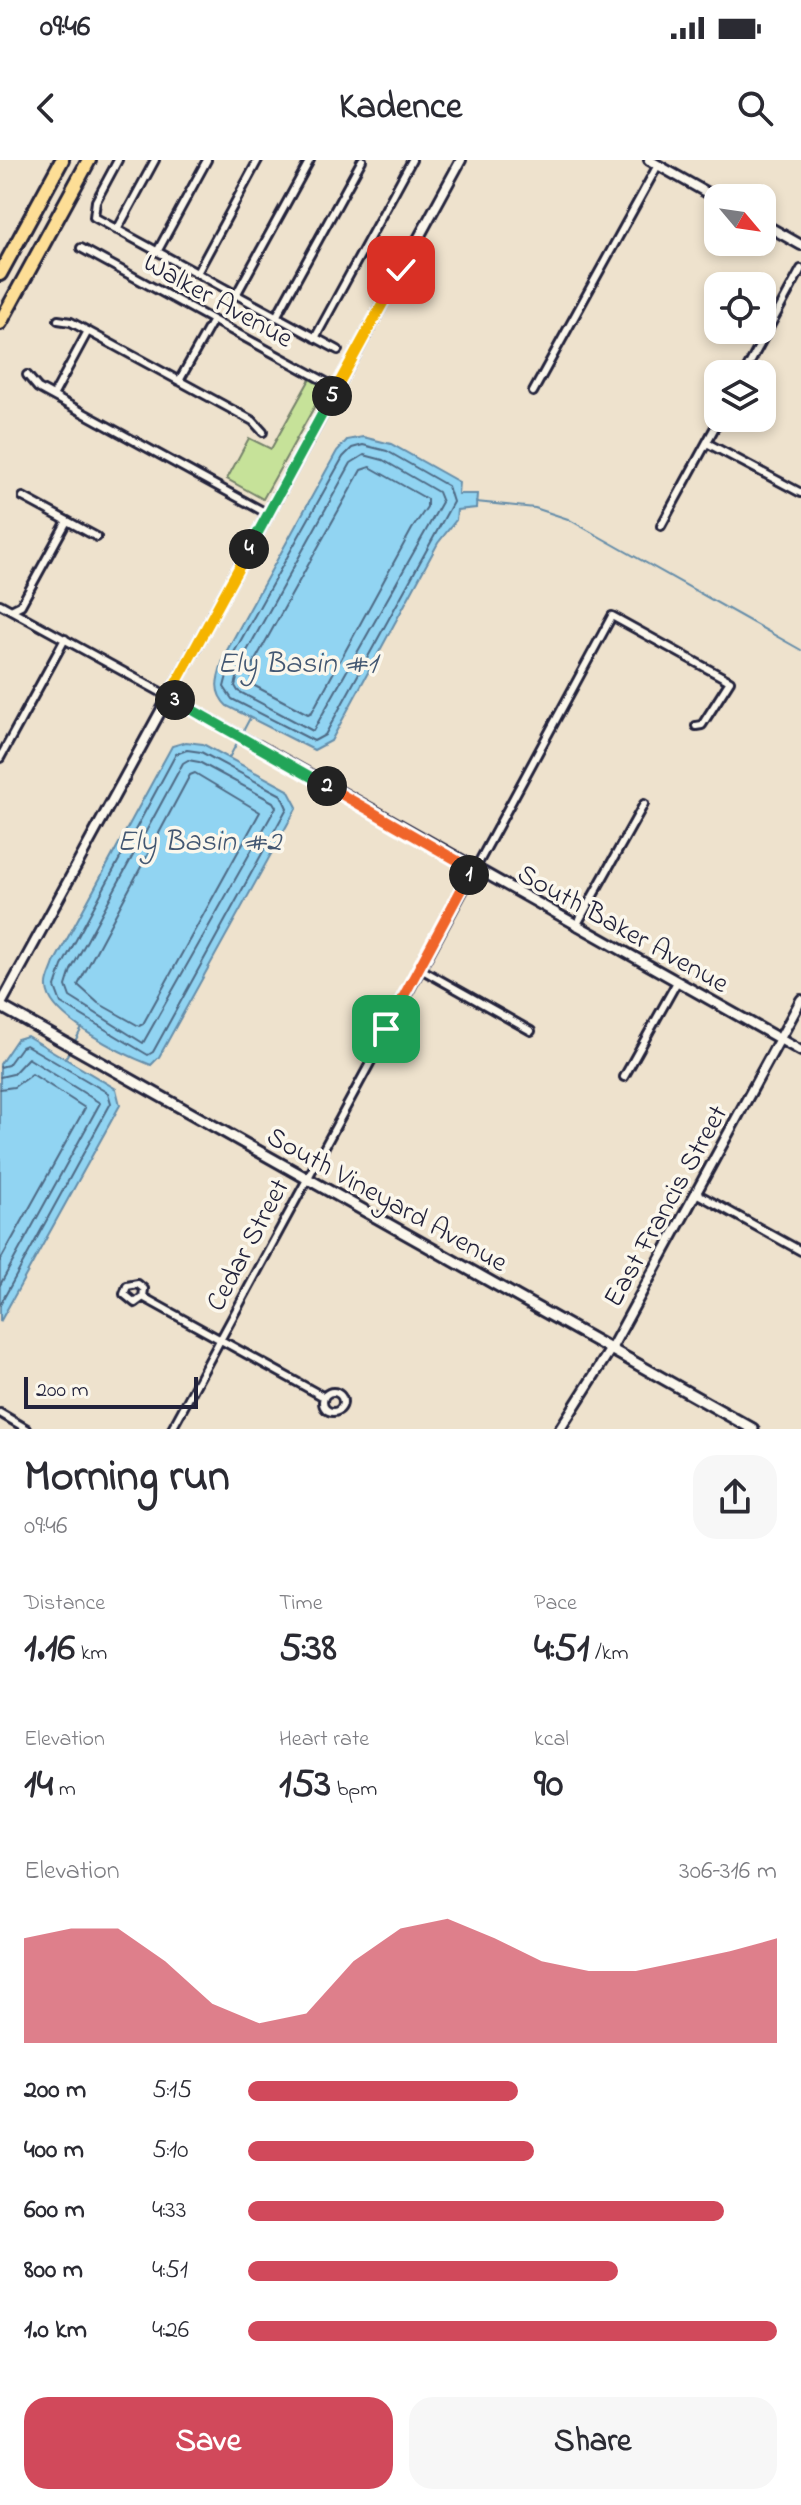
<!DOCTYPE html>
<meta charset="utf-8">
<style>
:root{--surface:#fff;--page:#f7f7f7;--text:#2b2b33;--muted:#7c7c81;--accent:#d1495b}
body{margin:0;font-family:"Indie Flower",sans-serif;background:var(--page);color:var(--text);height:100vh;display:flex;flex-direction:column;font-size:30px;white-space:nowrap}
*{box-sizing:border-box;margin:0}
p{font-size:26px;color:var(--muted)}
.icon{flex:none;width:44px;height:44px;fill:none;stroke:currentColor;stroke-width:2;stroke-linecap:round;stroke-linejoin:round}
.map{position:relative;height:1269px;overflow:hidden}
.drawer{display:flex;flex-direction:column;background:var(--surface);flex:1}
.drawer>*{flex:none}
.needle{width:52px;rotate:119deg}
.tools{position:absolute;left:704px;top:24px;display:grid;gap:16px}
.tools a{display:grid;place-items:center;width:72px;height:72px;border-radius:16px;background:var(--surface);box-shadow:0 4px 12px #0003;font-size:40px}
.scale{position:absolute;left:24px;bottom:20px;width:174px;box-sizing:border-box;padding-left:8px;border:4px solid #22223b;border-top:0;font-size:22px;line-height:28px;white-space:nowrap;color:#22223b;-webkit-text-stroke:6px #fbf7ec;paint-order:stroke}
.pin{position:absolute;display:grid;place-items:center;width:68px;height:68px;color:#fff;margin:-34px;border-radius:16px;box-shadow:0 4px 12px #0006}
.km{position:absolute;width:40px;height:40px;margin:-20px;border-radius:50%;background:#222;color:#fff;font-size:22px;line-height:40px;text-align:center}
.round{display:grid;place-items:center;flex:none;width:84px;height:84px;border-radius:24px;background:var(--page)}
.summary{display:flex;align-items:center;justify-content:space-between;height:136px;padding:0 24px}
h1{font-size:44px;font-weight:700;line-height:60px}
.figures{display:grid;grid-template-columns:repeat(3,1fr);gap:12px;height:136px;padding:8px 24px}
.figures div{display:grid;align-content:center}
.figures b{font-size:40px;font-weight:700}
.figures small{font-size:22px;font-weight:400}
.figures p{font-size:22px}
.chart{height:224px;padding:16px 24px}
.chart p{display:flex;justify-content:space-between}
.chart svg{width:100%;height:144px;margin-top:8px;fill:var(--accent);opacity:.7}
.action{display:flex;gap:16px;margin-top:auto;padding:16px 24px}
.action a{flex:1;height:92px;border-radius:24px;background:var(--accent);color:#fff;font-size:32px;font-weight:700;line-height:92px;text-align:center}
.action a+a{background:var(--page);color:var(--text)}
ul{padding:0 24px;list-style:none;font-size:26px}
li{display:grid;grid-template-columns:128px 96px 1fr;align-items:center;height:60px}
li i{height:20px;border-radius:10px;background:var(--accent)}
.status{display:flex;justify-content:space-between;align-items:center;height:56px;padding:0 40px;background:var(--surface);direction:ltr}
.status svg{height:22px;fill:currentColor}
header{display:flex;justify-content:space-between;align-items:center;height:104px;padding:0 24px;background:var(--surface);font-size:36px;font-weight:700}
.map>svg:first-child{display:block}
.green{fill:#c6e299;stroke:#74826a;stroke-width:2}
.water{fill:#91d4f2;stroke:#658da9;stroke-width:2}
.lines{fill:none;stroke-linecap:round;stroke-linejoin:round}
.shore{stroke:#4e6984;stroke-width:2}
.stream{stroke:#658da9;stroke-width:2}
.minor-casing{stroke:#22223b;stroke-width:12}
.tertiary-casing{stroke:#22223b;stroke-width:14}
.secondary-casing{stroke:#22223b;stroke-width:15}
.motorway-casing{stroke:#22223b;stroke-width:18}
.minor{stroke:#fbf7ec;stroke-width:6}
.tertiary{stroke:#fbf7ec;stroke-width:8}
.secondary{stroke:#fbf7ec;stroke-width:9}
.motorway{stroke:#fdde96;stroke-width:12}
.split-1-casing{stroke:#fff;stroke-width:16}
.split-2-casing{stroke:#fff;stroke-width:16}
.split-3-casing{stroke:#fff;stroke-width:16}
.split-4-casing{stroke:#fff;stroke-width:16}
.split-5-casing{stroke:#fff;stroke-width:16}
.split-6-casing{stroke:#fff;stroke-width:16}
.split-1{stroke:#f0652b;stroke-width:10}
.split-2{stroke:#f0652b;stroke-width:10}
.split-3{stroke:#22a559;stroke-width:10}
.split-4{stroke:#f5b400;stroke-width:10}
.split-5{stroke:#22a559;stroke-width:10}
.split-6{stroke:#f5b400;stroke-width:10}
.labels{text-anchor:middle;stroke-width:7;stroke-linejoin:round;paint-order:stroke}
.street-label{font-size:28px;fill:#22223b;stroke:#fbf7ec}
.water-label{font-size:30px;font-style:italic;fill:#435772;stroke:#fbf7ec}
</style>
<div class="status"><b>09:46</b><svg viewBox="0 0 49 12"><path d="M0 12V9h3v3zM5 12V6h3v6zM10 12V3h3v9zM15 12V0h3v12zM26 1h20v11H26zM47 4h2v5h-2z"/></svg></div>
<header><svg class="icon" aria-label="back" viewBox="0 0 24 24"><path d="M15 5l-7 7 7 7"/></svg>Kadence<svg class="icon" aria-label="search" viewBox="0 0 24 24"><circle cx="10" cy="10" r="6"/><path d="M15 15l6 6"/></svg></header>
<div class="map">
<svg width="801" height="1269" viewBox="0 0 801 1269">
<rect width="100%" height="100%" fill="#eee2cd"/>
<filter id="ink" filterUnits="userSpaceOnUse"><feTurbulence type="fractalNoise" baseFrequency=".0125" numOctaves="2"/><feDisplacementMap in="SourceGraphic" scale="16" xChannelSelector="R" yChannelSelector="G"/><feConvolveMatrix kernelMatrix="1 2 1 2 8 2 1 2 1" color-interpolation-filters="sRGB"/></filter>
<g filter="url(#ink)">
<path class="green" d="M310,219L321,226L322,233L263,339L227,319L249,278L271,289Z"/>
<path class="water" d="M363,277L391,284L459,322L458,334H477L476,348L457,350L456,360L438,383L331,581L314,590L227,546C210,530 219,514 225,494L337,291L347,280Z
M186,582L203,584L288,630L297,647L159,897L151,905C125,895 48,858 47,827C46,820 52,810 54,803L172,586Z
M27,876L116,929L120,945L0,1162V904L17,879Z"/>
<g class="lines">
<path class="shore" d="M363,285L387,291L448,326L453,342L325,575L314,581L232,539L224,527L232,496L343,297L352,288Z
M364,295L383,300L438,332L442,342L313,571L238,531L235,526L242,500L351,303Z
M370,307L427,339V347L412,369L312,552L308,554L251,524L253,504L361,310Z
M187,590L201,592L281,635L287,648L153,892L148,895L61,843L55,827L62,806L176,594Z
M188,600L199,602L273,642L276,647L143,883L70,837L66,826L71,810L183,603Z
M195,613L260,652L143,864L139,866L98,843L78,825L190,615Z
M0,907L8,905L21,887L26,885L108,933L111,943L0,1145
M0,917L13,914L28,898L100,943L0,1125
M0,929L14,927L32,914L85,948L0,1101"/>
<path class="stream" d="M476,342L535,348L568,359L801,490
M229,598L250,558
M73,885L82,868
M65,899L70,890"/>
<defs>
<path id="minor" d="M118,0L96,41L94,57L338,190
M117,70L155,0
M81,88L337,228
M157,92L207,0
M197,113L258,0
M236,135L310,0
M276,157L362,0
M58,160L71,162L253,261L263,272
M315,178L412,0
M744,214L801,109
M27,215L38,228L268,354
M179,221L213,160
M533,232L658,5
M53,236L88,171
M707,283L801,333
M23,337L97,377
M661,366L720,258
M0,444L259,586
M11,450L21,445L67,361
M0,598L65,479
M576,766L644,644
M419,808L531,871
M624,917L677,822
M696,1033L801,1091
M143,1137L135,1143L124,1134L127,1126L138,1124L144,1129L143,1137L324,1237
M323 1242a10 10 0 1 1 20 0a10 10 0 1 1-20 0Z
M0,1253L27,1269
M172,1269L612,456L730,521L702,565L696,566"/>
<path id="tertiary" d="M649,0L718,39
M762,63L801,85
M259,586L801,891
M0,846L461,0
M560,1269L612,1187L801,840"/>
<path id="secondary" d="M0,846L753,1269"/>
<path id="motorway" d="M0,114L62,0
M0,163L89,0"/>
</defs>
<use href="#minor" class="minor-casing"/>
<use href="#tertiary" class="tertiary-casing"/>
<use href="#secondary" class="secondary-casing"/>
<use href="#motorway" class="motorway-casing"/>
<use href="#minor" class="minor"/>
<use href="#tertiary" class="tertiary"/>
<use href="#secondary" class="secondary"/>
<use href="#motorway" class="motorway"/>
</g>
</g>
<g class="lines" filter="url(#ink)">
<defs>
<path id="split-1" d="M386,869L469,715"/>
<path id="split-2" d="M327,626L472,709L469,715"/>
<path id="split-3" d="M175,540L327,626"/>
<path id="split-4" d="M175,540L169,536L249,389"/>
<path id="split-5" d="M249,389L332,236"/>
<path id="split-6" d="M332,236L401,110"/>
</defs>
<use href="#split-1" class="split-1-casing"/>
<use href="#split-2" class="split-2-casing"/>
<use href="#split-3" class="split-3-casing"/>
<use href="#split-4" class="split-4-casing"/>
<use href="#split-5" class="split-5-casing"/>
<use href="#split-6" class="split-6-casing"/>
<use href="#split-1" class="split-1"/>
<use href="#split-2" class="split-2"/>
<use href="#split-3" class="split-3"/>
<use href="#split-4" class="split-4"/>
<use href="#split-5" class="split-5"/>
<use href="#split-6" class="split-6"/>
</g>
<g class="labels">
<g class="street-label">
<text transform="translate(219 139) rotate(29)" y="10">Walker Avenue</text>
<text transform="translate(624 767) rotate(29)" y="10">South Baker Avenue</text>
<text transform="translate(388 1038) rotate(29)" y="10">South Vineyard Avenue</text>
<text transform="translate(664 1045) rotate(-61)" y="10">East Francis Street</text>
<text transform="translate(246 1084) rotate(-62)" y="10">Cedar Street</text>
</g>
<g class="water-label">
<text x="297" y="512">Ely Basin #1</text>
<text x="199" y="690">Ely Basin #2</text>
</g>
</g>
</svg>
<div class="tools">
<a><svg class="needle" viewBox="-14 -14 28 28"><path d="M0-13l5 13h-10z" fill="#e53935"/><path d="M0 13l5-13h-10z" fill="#7c7c81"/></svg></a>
<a><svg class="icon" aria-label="locate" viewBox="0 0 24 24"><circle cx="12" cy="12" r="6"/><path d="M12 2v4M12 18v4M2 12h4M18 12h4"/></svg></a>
<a><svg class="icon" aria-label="layers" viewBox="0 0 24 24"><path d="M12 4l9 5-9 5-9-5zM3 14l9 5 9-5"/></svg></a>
</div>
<div class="scale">200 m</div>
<div class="pin" style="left:386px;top:869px;background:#1e9e55"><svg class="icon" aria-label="arrive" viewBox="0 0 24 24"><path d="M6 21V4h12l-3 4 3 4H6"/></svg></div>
<div class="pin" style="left:401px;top:110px;background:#d93025"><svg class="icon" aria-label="check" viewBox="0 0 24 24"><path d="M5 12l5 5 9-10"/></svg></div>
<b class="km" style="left:469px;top:715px">1</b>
<b class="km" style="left:327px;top:626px">2</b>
<b class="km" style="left:175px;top:540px">3</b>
<b class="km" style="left:249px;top:389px">4</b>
<b class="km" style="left:332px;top:236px">5</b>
</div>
<section class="drawer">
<div class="summary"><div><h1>Morning run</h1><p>09:46</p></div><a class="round"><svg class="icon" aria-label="share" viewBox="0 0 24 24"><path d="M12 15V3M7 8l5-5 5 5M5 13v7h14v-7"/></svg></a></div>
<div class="figures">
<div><p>Distance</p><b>1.16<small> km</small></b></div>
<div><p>Time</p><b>5:38</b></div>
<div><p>Pace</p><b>4:51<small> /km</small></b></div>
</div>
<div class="figures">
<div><p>Elevation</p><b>14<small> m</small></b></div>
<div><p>Heart rate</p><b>153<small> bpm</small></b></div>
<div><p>kcal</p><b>90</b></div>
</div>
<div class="chart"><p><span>Elevation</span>306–316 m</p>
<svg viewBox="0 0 160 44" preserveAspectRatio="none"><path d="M0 44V12L10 9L20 9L30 19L40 32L50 38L60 35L70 19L80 9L90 6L100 12L110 19L120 22L130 22L140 19L150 16L160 12V44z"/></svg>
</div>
<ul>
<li><b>200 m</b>5:15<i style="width:51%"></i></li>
<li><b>400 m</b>5:10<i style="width:54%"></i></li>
<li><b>600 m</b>4:33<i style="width:90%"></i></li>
<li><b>800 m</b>4:51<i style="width:70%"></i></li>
<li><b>1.0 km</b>4:26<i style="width:100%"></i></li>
</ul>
<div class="action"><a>Save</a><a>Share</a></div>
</section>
